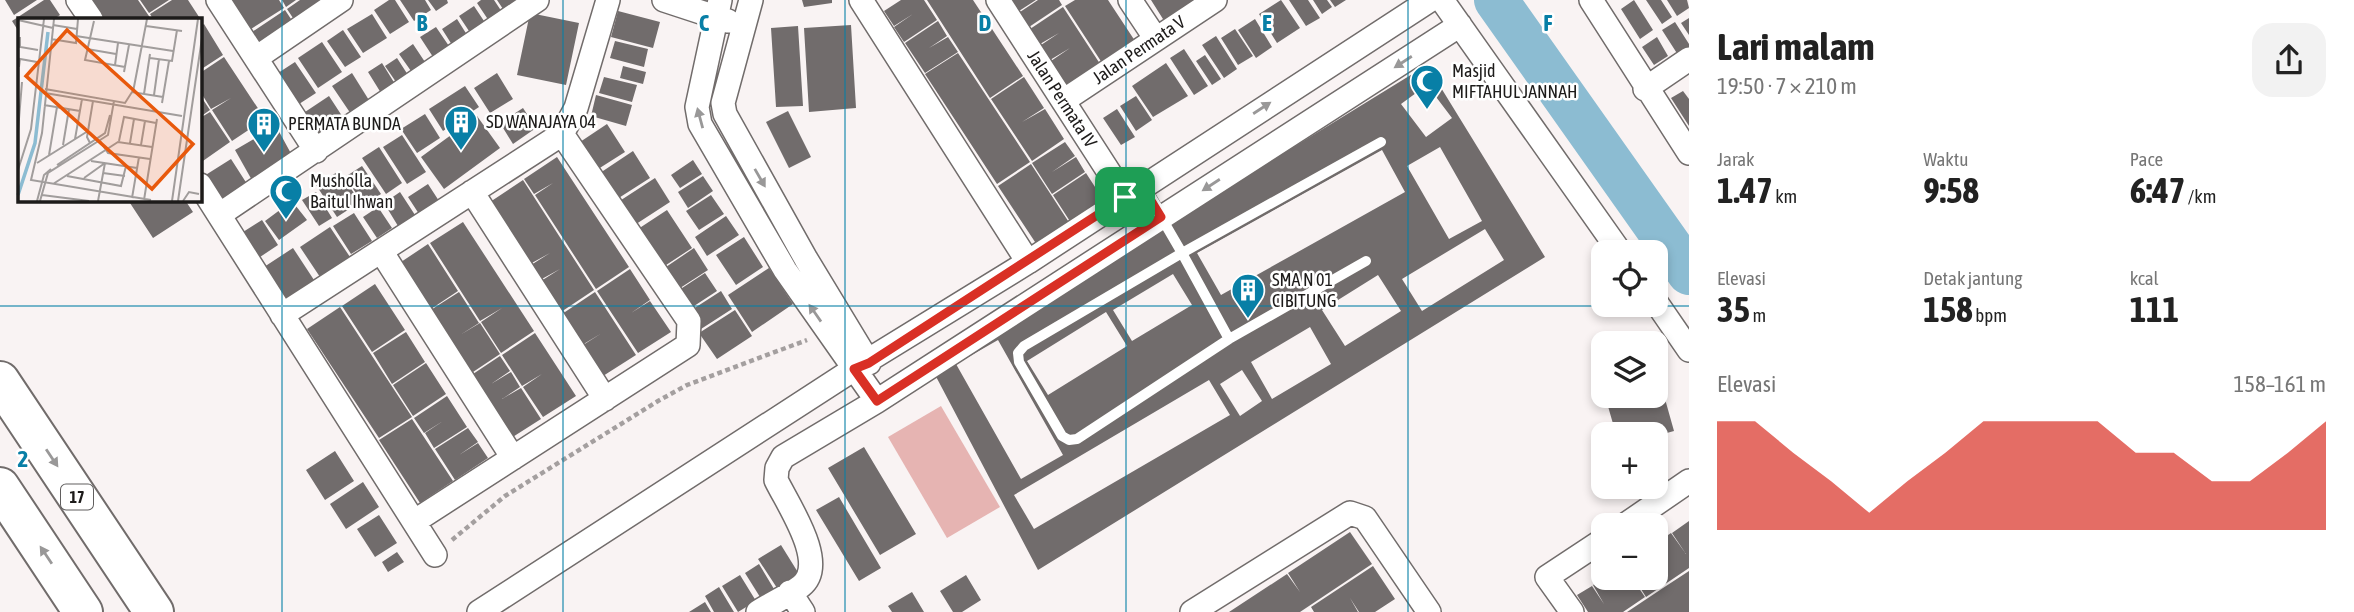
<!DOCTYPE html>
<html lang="id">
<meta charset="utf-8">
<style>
:root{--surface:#fff;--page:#f2f2f2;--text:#222;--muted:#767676;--accent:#d93025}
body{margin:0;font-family:"Asap Condensed",sans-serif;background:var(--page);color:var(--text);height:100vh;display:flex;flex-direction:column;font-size:26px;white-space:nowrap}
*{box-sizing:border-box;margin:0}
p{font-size:23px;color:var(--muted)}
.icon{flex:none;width:38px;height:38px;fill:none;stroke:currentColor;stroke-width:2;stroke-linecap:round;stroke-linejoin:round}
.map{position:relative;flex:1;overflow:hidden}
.side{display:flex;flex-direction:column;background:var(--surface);width:665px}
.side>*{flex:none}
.fabs{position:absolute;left:1591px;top:240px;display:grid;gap:14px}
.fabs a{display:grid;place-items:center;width:77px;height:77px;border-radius:14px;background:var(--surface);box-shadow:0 4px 10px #0003;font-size:35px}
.pin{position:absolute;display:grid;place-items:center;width:60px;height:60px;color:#fff;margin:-30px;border-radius:14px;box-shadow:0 4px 10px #0006}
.round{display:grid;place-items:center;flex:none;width:74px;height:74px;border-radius:21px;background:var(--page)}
.summary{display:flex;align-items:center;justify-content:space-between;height:119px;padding:0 28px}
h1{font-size:38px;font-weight:700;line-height:52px}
.figures{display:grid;grid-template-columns:repeat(3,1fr);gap:10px;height:119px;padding:7px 28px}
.figures div{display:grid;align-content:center}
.figures b{font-size:35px;font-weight:700}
.figures small{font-size:19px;font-weight:400}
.figures p{font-size:19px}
.chart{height:196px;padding:14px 28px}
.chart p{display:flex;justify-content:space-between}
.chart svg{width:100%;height:126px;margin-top:7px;fill:var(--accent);opacity:.7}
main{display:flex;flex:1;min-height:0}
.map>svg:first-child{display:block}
.green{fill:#e6b4b2}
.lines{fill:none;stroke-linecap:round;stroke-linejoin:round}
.river{stroke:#8cbcd2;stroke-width:44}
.building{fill:#716c6c;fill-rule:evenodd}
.service-casing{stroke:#716c6b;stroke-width:14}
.minor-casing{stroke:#716c6b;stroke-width:26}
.motorway-casing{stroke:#716c6b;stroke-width:42}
.path{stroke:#a49f9f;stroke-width:4.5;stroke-dasharray:5 3.5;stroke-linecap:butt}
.service{stroke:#fff;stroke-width:10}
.minor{stroke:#fff;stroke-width:23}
.motorway{stroke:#fff;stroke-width:38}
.oneway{fill:#999898}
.route-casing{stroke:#fff;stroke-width:14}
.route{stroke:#d93025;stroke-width:9}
.grid{fill:none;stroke:#087fa6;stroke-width:2;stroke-opacity:0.55}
.labels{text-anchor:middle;stroke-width:5;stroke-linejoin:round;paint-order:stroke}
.shield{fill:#fff;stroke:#615f5f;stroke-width:2}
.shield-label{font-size:16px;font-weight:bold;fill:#1d1b1a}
.street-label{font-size:18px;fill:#1d1b1a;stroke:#fff}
.poi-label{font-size:18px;fill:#1d1b1a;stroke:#fff;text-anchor:start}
.inset-river{fill:none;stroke:#8cbcd2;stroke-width:3.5}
.inset-road{fill:none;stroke:#a19d9c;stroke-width:2}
.view{fill:#e8590c;fill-opacity:0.15;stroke:#e8590c;stroke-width:3.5}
.inset-edge{fill:none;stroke:#1d1b1a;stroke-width:3.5}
.grid-label{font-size:23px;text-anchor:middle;font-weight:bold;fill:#087fa6;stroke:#fff;stroke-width:5;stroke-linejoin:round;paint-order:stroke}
</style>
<main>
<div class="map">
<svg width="1689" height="612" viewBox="0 0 1689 612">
<rect width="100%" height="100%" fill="#f9f3f3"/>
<path class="green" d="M941,406L1000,507L947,538L888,437Z"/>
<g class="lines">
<path class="river" d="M1496,0L1689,273"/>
</g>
<path class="building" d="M5,0H37L14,15Z
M44,0H50L60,15L54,19H19V32L12,21Z
M91,0H138L151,19H103Z
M140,0H169L149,13Z
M172,0H188L203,23L200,25V19H153L150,14Z
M232,0H279L284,8L251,29Z
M282,0H296L286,7Z
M300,0H328L297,24L287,9Z
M389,0H395L409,22L390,34L374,10Z
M400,0H425L431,10L414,21Z
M428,0H447L448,3L436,11Z
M481,0H494L504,15L491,24L477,3Z
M497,0H518L507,15Z
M802,0H832V3L804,7Z
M901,0H924L937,20L904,42L894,27L913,14L894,26L884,11Z
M927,0H973L1023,76L990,98Z
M1012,0H1036L1019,11Z
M1038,0H1059L1062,5L1029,27L1020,12Z
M1075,0H1108L1139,47L1106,69L1065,6Z
M1151,0H1198L1168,27Z
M1281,0L1300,28L1277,43L1259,14Z
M1289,0H1308L1320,18L1306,26Z
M1313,0H1327L1332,7L1322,14Z
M1330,0H1346L1335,7Z
M1634,0L1653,30L1640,39L1621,9Z
M1646,0H1661L1672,17L1662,24Z
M1667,0H1687L1689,8L1677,16Z
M474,6L488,27L473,37L459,16Z
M1063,7L1104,70L1071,91L1051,61L1070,48L1050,60L1041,45L1059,33L1040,44L1030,29Z
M285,10L295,25L262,47L252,32Z
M618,11L660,22L653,48L611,37Z
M530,13L579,23L566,85L517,75Z
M372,14L387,38L363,53L347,29Z
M1689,18V35L1681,23Z
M457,19L469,38L454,48L442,29Z
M1255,19L1272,47L1256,58L1238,30Z
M938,21L947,36L929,48L948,37L958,52L925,73L905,43Z
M1675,22L1689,44V53L1680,58L1662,30Z
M204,24L223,55L200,70V27Z
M851,25L856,108L809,112L804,28Z
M798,26L803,106L776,107L771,28Z
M436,27L451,49L435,60L420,37Z
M1235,29L1253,56L1238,65L1221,38Z
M343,30L361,57L345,67L327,41Z
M1216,36L1237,69L1224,78L1202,45Z
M1657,37L1668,56L1654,65L1642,47Z
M615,41L648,49L644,67L610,58Z
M322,42L342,72L318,88L298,58Z
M413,44L425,62L411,71L399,54Z
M1184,49L1208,86L1194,95L1170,58Z
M958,53L1030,162L997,184L925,74Z
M1205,55L1221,79L1212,85L1196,61Z
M224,57L265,119L232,141L212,110L231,98L211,109L200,91V73Z
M397,58L408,75L396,82L385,66Z
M295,62L316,93L296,106L275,75Z
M382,63L395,84L381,93L368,72Z
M1166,63L1188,96L1153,117L1132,86Z
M1427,65L1545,257L1038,570L932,369ZM1427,85L1452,118L1426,137L1401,104ZM1440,147L1482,221L1449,239L1407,166ZM1382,150L1405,192L1221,295L1197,253ZM1485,229L1504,260L1422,311L1402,279ZM1173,274L1192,305L1132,341L1113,310ZM1378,275L1401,311L1345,346L1322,310ZM1106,312L1127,346L1048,395L1027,361ZM1310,327L1331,364L1272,399L1251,362ZM998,340L1063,455L1021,479L956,364ZM1242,370L1262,401L1240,416L1220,384ZM1209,380L1230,415L1034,529L1014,495Z
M623,66L646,72L643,84L620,78Z
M352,73L372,105L353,117L332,86Z
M497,73L513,99L490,113L474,88Z
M604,77L637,85L632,102L599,93Z
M1024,77L1044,108L1022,122L1045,109L1064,139L1032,161L991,99Z
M465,86L479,107L443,131L429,109Z
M1683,91L1689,99V126L1671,98Z
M200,95L210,110L200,117Z
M596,95L632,105L626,126L591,116Z
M329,96L346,122L322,138L305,112Z
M1136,96L1152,120L1136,131L1120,106Z
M523,108L536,128L513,144L500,123Z
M1117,109L1135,137L1121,145L1103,118Z
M788,111L811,157L789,168L766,122Z
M210,112L230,142L200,163V118Z
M425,114L440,138L417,153L401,129Z
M477,116L500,148L444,189L421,157Z
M607,124L625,152L595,171L577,144Z
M276,126L294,159L253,182L235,150Z
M402,135L426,172L407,184L383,147Z
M1065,142L1075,156L1052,172L1076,157L1085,172L1052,194L1032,163Z
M379,147L402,183L386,194L362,158Z
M633,151L650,178L614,201L597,175Z
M557,157L629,267L596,289L535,195L553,183L534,194L524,179Z
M231,159L249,187L222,204L204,176Z
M693,160L702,174L680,188L671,175Z
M1031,164L1072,227L1039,248L998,186Z
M362,166L381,194L364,205L345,177Z
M339,171L360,202L337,217L316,185Z
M1086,173L1106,204L1073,226L1053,195Z
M703,176L713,191L688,208L678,192Z
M655,178L670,202L630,228L615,204Z
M523,180L594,290L561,312L541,281L560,269L540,280L531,265L550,253L530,264L520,249L539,237L520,249L490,202Z
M428,184L439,201L419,214L408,197Z
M316,192L332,218L319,226L302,200Z
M400,192L415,215L398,226L384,203Z
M711,195L724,214L699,230L686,211Z
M128,200H185L193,212L153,238Z
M292,201L307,220L279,240L265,221Z
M378,207L392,228L377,238L363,217Z
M667,210L692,248L660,269L635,231Z
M354,213L372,241L351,254L333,226Z
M726,216L739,235L707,256L695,237Z
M262,220L278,245L260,257L243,232Z
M463,222L534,331L501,353L481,322L502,308L480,321L430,243Z
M330,227L350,257L320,277L300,247Z
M744,237L763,267L736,285L716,255Z
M428,244L458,291L425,313L395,266Z
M293,248L314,280L285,299L264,267Z
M694,248L708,270L677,290L663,269Z
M769,268L793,304L752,332L728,295Z
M630,269L650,300L631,313L650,301L671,332L638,353L597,291Z
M705,273L717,291L691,308L679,290Z
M375,284L405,330L372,352L342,306Z
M721,291L732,309L701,329L690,311Z
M459,292L479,323L460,335L480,323L500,354L467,376L426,313Z
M595,292L636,355L603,376L583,345L602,333L582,345L562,314Z
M340,307L412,417L379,438L307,329Z
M735,310L752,336L717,359L699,333Z
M406,332L425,362L392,384L373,353Z
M535,333L576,396L543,417L523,387L542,374L522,386L502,355Z
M500,356L510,371L491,384L511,372L520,387L502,399L521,388L541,419L508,440L467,378Z
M426,363L446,394L413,416L393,385Z
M1656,367L1674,431L1656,436L1616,434L1605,396H1656Z
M447,396L467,427L434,448L425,433L443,421L424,433L414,418Z
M412,419L453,481L420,503L379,440Z
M468,428L478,442L459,455L478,443L488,458L455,480L435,449Z
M864,447L916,534L880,555L828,468Z
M335,451L354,481L325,500L306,470Z
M363,482L379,507L346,529L330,504Z
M839,497L881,568L859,581L816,510Z
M379,515L397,543L375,557L357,529Z
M1689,521V568L1646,597L1634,578H1656V543L1671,533L1686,554L1672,533Z
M1350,532L1372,564L1300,612H1229L1287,574L1300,592L1288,573Z
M781,545L799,574L777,588L758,559Z
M397,552L404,562L388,572L382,562Z
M759,564L774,589L760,597L745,573Z
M1373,566L1395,599L1375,612H1359L1350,598L1358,612H1314L1311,607Z
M1689,571V612H1627L1663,588Z
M740,575L756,601L738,612L722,586Z
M966,575L981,600L962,612H953L940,591Z
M1604,578H1632L1645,597L1623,612H1588L1577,595L1592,586L1604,604L1593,585Z
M719,587L734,612H714L705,596Z
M912,592L924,612H892L888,606Z
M705,602L711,612H689Z"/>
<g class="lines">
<defs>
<path id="service" d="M1143,186L1182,253L1381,142
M1182,253L1229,339L1077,439L1069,440L1062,436L1019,362L1018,353L1024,346Z
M1229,339L1366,261"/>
<path id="minor" d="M78,0L91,19
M218,0L316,151
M664,0L728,21
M720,0L697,107L700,124L785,270L877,401
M751,0L723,103L725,114L806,259L869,363
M861,0L1028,262
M998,0L1125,197
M1130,0L1156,39
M1442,0L1620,252
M1591,0L1689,153
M256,58L341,0
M1645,89L1689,59
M1063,101L1215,0
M200,185L435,555
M472,192L605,399
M219,215L537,0
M381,251L513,458
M1656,302L1689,350
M282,315L562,134L576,108L608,0
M415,521L688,345L689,321L562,134
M1625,525L1689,481
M790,592L803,612
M479,612L854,369L1028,262L1430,0
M758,612C772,603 788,596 801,586C829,564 788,505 776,480L777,468L783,457L877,401L1460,25
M1192,612L1350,513L1365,518L1429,612
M1572,612L1547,577L1603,540"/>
<path id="motorway" d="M0,381L154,612
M0,487L83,612"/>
</defs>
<use href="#service" class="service-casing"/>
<use href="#minor" class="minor-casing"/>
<use href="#motorway" class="motorway-casing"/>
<path class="path" d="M452,540L505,496L658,401L687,385L807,340"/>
<use href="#service" class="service"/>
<use href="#minor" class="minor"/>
<use href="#motorway" class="motorway"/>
</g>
<defs><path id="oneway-solid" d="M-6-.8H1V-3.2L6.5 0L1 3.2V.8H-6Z" transform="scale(1.75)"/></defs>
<g class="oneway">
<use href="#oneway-solid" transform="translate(1403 62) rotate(147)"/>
<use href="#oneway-solid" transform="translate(1262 108) rotate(-33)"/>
<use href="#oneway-solid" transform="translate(700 118) rotate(-105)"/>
<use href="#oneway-solid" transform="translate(760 178) rotate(60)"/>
<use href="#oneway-solid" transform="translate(1211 185) rotate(147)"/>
<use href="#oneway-solid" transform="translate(815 313) rotate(-125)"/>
<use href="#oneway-solid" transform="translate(52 458) rotate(56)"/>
<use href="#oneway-solid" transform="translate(46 555) rotate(-124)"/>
</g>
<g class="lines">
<defs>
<path id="route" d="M1142,186L1161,217L877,401L854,369L869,363Z"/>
</defs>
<use href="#route" class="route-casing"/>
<use href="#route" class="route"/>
</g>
<path class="grid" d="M282,0V612M563,0V612M845,0V612M1126,0V612M1408,0V612M0,306H1689"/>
<defs>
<symbol id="mosque-pin" viewBox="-11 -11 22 30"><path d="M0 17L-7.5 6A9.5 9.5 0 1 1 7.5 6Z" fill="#087fa6" stroke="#fff"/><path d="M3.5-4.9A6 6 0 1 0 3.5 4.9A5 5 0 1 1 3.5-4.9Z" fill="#fff"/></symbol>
<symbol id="building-pin" viewBox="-11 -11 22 30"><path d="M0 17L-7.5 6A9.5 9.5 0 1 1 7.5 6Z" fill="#087fa6" stroke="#fff"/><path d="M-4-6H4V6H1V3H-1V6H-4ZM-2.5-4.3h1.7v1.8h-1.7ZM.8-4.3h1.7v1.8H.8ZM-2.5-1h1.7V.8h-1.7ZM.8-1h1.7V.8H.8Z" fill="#fff"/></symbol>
</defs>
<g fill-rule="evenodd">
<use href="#mosque-pin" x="1408" y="62" width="38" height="52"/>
<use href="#building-pin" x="442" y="103" width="38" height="52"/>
<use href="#building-pin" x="245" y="105" width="38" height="52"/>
<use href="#mosque-pin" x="267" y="172" width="38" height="52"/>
<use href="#building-pin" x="1229" y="271" width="38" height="52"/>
</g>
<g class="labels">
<rect class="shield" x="61" y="484.5" width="32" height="25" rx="5"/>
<g class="shield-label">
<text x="77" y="503">17</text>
</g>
<g class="street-label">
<text transform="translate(1139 50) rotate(-34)" y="6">Jalan Permata V</text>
<text transform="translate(1062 99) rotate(57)" y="6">Jalan Permata IV</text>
</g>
<g class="poi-label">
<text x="1452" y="77">Masjid<tspan x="1452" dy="21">MIFTAHUL JANNAH</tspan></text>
<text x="486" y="128">SD WANAJAYA 04</text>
<text x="288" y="130">PERMATA BUNDA</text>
<text x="310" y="187">Musholla<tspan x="310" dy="21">Baitul Ihwan</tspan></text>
<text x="1272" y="286">SMA N 01<tspan x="1272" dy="21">CIBITUNG</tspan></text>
</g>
</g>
<g transform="translate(18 18)">
<rect width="184" height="184" fill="#f9f3f3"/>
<path class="inset-river" d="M0,177L17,125L30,14"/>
<path class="inset-road" d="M36,1L24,115L13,162L133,182M0,2L35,10M76,3L67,42L107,49M35,7L59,11M128,8L164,13M58,18L155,33M2,19V29L20,32M33,21L58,25L60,1M69,31L98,36M132,40L154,43L159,12M97,47L100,25M1,49L2,41L19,44M106,54L111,27M27,71L107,85L114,74L145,79M115,74L129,1M27,75L164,98M126,76L132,36M136,77L141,41M144,85L151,43M26,87L62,93M0,113L4,64M57,121L64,81M82,123L90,135L132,141M101,123L106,99L138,105M72,125L69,119L75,83M112,125L116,101M45,127L51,91M123,127L127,103M31,137L39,89M73,143L119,150M19,145L70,113M39,147L87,115L92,97M0,152L13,111L26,1M85,155L107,158M49,158L103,168L108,148M66,160L87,145M35,166L100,124L134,129M24,177L71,183M114,180L121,139M126,182L139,101M19,183L26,157L33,151M22,183L30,155L90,117L96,83M80,183L87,145M154,183L180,1M160,183L184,20M165,183L171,174L181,176"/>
<path class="view" d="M49,12L175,126L134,171L8,58Z"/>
<rect width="184" height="184" class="inset-edge"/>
</g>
<g class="grid-label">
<text x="422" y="31">B</text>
<text x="704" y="31">C</text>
<text x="985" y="31">D</text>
<text x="1267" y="31">E</text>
<text x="1548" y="31">F</text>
<text x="23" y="467">2</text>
</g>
</svg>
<div class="fabs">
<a><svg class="icon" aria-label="locate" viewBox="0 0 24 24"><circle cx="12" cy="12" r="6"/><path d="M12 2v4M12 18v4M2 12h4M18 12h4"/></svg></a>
<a><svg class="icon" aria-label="layers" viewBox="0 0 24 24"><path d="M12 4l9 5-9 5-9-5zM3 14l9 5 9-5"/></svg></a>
<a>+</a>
<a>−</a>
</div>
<div class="pin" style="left:1125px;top:197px;background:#1e9e55"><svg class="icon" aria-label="arrive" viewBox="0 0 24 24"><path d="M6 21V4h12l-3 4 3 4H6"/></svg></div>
</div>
<section class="side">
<div class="summary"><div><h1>Lari malam</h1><p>19:50 · 7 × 210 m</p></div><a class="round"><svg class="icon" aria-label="share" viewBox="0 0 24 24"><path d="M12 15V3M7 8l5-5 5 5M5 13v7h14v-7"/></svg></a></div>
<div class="figures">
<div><p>Jarak</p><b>1.47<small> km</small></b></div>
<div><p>Waktu</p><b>9:58</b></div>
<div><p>Pace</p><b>6:47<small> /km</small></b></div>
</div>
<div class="figures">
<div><p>Elevasi</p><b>35<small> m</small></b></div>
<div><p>Detak jantung</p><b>158<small> bpm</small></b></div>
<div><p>kcal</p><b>111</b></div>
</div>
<div class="chart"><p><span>Elevasi</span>158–161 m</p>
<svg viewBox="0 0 160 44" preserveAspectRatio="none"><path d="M0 44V6L10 6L20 17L30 27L40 38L50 27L60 17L70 6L80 6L90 6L100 6L110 17L120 17L130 27L140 27L150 17L160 6V44z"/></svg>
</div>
</section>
</main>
